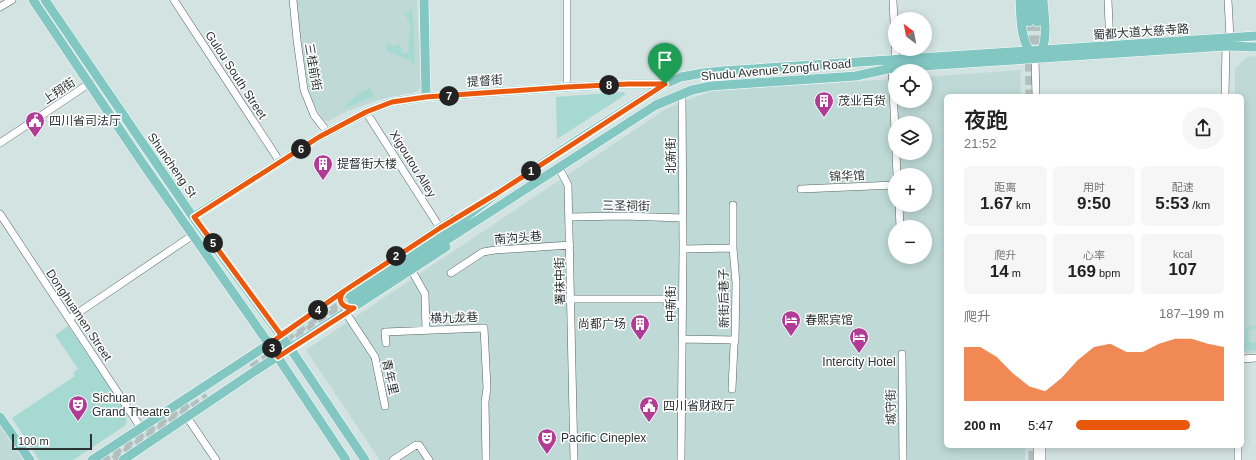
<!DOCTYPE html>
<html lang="zh">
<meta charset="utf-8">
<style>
:root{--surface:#fff;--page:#f6f6f6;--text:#222;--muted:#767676;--accent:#ea580c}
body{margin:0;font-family:Helvetica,"Noto Sans SC",sans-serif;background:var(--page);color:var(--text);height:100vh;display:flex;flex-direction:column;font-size:15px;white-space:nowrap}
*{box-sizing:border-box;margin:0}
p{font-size:13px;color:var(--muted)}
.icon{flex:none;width:22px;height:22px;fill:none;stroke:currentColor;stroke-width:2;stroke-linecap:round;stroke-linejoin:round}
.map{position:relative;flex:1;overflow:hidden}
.details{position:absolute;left:944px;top:94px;width:300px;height:354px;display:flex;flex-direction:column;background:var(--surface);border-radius:6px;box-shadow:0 2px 10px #0003}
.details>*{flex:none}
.needle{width:26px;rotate:328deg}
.controls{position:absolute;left:888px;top:12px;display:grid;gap:8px}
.controls a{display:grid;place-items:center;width:44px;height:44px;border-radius:50%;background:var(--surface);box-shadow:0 2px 10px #0003;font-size:20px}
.scale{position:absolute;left:12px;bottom:10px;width:80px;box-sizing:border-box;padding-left:4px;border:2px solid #2c3332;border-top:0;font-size:11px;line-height:14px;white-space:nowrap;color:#2c3332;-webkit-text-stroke:3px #fff;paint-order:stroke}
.pin{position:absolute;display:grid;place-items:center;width:34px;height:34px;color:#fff;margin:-41px -17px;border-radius:50% 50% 50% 0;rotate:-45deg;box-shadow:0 0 4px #0007}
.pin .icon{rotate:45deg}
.km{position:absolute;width:20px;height:20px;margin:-10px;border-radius:50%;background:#222;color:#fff;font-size:11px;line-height:20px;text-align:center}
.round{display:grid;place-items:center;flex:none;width:42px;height:42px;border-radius:21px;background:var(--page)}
.summary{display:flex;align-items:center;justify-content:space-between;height:68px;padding:0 20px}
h1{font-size:22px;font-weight:600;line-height:30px}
.stats{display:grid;grid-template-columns:repeat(3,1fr);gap:6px;height:68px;padding:4px 20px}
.stats div{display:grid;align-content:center;border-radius:6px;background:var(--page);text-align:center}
.stats b{font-size:17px;font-weight:600}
.stats small{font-size:11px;font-weight:400}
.stats p{font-size:11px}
.chart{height:112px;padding:8px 20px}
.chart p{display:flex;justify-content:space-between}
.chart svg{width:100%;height:72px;margin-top:4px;fill:var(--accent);opacity:.7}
ul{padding:0 20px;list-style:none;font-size:13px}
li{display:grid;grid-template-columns:64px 48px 1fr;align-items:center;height:30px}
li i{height:10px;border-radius:5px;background:var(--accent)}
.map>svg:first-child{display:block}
.built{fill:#bed9d6;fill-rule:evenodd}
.green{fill:#a7d9d3}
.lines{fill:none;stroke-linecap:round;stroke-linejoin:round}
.major-tunnel{stroke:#b1c0be;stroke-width:9;stroke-dasharray:9 4.5;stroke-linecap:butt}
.minor-casing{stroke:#556462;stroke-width:8}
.major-casing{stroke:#fff;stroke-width:10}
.minor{stroke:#fff;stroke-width:7}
.major{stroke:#82c7c2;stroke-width:9}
.route-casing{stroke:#fff;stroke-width:8}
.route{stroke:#ea580c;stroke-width:5}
.labels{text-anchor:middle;stroke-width:3;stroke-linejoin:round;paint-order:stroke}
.street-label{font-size:12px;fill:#2c3332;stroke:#fff}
.poi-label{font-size:12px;fill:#2c3332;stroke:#fff;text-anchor:start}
</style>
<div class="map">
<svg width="1256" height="460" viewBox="0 0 1256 460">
<rect width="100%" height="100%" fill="#d2e3e1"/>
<path class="built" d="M297,0H417L421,88L416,92L378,100L345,112L328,121L323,120L312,100L308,86L302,58Z
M1256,56V353H1247L1242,350V96H1235V69L1247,57Z
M1020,70L1021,96H946V446H1025V460H380L306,350L666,109L711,91L895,79V101H925V77ZM895,123H925V153H895ZM895,175H925V205H895ZM895,227H925V257H895Z
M0,422L26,460H0Z"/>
<path class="green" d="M412,8L415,65L409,60L386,51L388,42L394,47L398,44L401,47L402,53H409C409,49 408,43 409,39C411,28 412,24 404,14L407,13Z
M370,88L375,97L365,100L342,109C350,101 359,92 370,88Z
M624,92L625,95L557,139L556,97Z
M1256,325V328L1248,331L1249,343L1256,342V350L1244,351L1245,328Z
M68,326L127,412L126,425L73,460H39L12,418L75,376L73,373L78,369L55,335Z"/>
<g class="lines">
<path class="major-tunnel" d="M1029,22L1030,96
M1037,22V57
M285,338L346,297
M252,368L349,303
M101,460L188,403
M114,460L208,397
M1033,460V446"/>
<defs>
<path id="minor" d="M174,0L280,162
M293,0L297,40L304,90L314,115L328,133
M893,0L895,45
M1108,0L1110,46
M0,7L12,0
M895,49L896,60
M1035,59L1036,96
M892,68L895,130
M567,87V0
M1225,96L1226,46L1230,38L1228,0
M366,112L440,228
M0,143L90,83
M896,153L897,175
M559,168L568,185L574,460
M801,189L895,185
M899,205L900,227
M0,214L141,428
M569,217L623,216L683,218
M683,249L733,248
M412,271L425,294L426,331
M451,273L483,252L495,250L570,245
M571,299H667V305L682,304
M346,313L375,357L385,406
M69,319L193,235
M682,339L735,340
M386,343L385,332L484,328L487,388L485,402L486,460
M902,354L903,460
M1242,359L1256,358
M732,389L734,345L735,340L736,283L733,248V205
M187,417L216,460
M1037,446V460
M1238,446V460
M393,460L416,445H419L429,460
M681,460L683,249L682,94
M1042,460V446"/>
<path id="major" d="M33,0L141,161L269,344L346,460
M45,0L193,217L290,348L365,460
M424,0L426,97
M1020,0C1021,17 1020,41 1032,54
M1028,0L1029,22
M1036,0L1037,22
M1039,54C1049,43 1044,15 1043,0
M193,217L319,137L366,112L392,102L426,97L567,87L628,84H664
M344,291C336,301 342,309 354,308
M349,295L447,231L496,194L579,139L665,84L681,77L703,73L722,71L1256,36
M352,301L656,105L692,90L711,86L856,76L892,68L1226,46L1256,47
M0,417L30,460
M92,460L269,344L344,291L455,218
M123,460L252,373L446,247"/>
</defs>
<use href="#minor" class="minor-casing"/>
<use href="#major" class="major-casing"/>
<use href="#minor" class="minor"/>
<use href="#major" class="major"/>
</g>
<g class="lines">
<defs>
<path id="route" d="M665,84L496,194L440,228L344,291L269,344L278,357L354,308C342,308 336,301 344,291L281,335L194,217L319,137L366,112L392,102L426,97L567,87L628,84H665"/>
</defs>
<use href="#route" class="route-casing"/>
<use href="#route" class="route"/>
</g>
<defs>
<symbol id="building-pin" viewBox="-11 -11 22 30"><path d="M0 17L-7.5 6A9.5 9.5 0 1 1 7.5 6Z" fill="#b03c95" stroke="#fff"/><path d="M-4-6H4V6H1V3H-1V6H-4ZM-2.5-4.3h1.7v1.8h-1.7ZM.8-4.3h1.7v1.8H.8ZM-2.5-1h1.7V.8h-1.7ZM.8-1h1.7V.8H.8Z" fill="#fff"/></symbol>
<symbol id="civic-pin" viewBox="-11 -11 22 30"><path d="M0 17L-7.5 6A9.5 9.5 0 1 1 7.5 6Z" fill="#b03c95" stroke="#fff"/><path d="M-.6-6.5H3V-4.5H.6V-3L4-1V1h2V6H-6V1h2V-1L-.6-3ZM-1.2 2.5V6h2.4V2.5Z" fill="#fff"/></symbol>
<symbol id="hotel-pin" viewBox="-11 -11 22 30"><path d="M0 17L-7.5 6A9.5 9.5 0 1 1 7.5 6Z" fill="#b03c95" stroke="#fff"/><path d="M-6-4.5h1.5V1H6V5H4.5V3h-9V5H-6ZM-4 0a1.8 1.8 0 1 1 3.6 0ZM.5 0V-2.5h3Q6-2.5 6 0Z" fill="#fff"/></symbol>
<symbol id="theatre-pin" viewBox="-11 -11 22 30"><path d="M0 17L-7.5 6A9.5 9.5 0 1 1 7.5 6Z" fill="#b03c95" stroke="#fff"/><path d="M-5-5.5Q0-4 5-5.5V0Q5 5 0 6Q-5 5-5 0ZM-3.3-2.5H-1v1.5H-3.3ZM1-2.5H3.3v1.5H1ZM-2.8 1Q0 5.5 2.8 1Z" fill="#fff"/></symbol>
</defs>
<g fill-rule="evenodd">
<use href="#building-pin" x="813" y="90" width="22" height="30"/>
<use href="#civic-pin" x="24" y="110" width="22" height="30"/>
<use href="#building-pin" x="312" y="153" width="22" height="30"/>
<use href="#hotel-pin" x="780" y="309" width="22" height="30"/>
<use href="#building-pin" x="629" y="313" width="22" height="30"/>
<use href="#hotel-pin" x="848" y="326" width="22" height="30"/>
<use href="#theatre-pin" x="67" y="394" width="22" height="30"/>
<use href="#civic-pin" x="638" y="395" width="22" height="30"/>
<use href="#theatre-pin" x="536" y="427" width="22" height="30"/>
</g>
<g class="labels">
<g class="street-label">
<text transform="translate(1141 32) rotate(-4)" y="4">蜀都大道大慈寺路</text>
<text transform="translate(313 67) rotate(80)" y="4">三桂前街</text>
<text transform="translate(776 70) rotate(-5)" y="4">Shudu Avenue Zongfu Road</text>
<text transform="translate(236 75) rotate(57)" y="4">Gulou South Street</text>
<text transform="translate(485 81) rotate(-4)" y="4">提督街</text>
<text transform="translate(59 91) rotate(-34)" y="4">上翔街</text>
<text transform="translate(671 156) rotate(-90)" y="4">北新街</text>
<text transform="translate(413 164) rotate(58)" y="4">Xigoutou Alley</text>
<text transform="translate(172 165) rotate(55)" y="4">Shuncheng St</text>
<text transform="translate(847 176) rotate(-2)" y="4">锦华馆</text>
<text transform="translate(626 206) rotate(1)" y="4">三圣祠街</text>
<text transform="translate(518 238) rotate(-5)" y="4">南沟头巷</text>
<text transform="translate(560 281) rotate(-91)" y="4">署袜中街</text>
<text transform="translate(724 298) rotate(-91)" y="4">新街后巷子</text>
<text transform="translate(671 304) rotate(-90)" y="4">中新街</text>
<text transform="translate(79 315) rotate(56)" y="4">Donghuamen Street</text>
<text transform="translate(454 318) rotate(-2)" y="4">横九龙巷</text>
<text transform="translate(390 377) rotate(77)" y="4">青年里</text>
<text transform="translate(891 407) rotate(-91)" y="4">城守街</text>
</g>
<g class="poi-label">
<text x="838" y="105">茂业百货</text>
<text x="49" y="125">四川省司法厅</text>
<text x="337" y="168">提督街大楼</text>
<text x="805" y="324">春熙宾馆</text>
<text x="626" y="328" text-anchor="end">尚都广场</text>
<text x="859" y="366" text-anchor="middle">Intercity Hotel</text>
<text x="92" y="402">Sichuan<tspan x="92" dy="14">Grand Theatre</tspan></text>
<text x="663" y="410">四川省财政厅</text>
<text x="561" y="442">Pacific Cineplex</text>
</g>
</g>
</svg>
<div class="controls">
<a><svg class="needle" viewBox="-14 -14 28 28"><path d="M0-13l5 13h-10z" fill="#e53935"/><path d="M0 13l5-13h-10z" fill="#767676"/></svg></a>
<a><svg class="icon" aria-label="locate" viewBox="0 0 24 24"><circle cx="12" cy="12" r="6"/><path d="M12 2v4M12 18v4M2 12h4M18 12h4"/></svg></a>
<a><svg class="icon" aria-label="layers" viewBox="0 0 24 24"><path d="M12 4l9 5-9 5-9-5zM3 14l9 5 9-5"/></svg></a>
<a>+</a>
<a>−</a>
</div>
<div class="scale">100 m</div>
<div class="pin" style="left:665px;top:84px;background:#1e9e55"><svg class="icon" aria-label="arrive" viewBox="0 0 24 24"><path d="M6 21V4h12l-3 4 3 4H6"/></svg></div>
<b class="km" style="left:531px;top:171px">1</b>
<b class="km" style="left:396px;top:256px">2</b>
<b class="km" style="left:272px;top:348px">3</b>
<b class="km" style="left:318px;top:310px">4</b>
<b class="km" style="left:213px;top:243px">5</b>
<b class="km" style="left:301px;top:149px">6</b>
<b class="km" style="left:449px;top:96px">7</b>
<b class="km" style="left:609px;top:85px">8</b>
<section class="details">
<div class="summary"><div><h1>夜跑</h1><p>21:52</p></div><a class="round"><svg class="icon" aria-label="share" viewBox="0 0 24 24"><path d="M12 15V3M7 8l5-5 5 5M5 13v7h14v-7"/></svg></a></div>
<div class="stats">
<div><p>距离</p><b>1.67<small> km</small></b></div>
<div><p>用时</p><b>9:50</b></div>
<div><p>配速</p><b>5:53<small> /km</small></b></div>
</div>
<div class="stats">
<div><p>爬升</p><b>14<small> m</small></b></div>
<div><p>心率</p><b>169<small> bpm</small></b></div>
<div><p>kcal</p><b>107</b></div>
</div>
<div class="chart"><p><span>爬升</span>187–199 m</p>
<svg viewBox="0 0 160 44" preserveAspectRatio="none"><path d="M0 44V11L10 11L20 17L30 27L40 35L50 38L60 30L70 19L80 11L90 9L100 14L110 14L120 9L130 6L140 6L150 9L160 11V44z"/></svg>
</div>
<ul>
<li><b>200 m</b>5:47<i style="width:77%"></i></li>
</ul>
</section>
</div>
